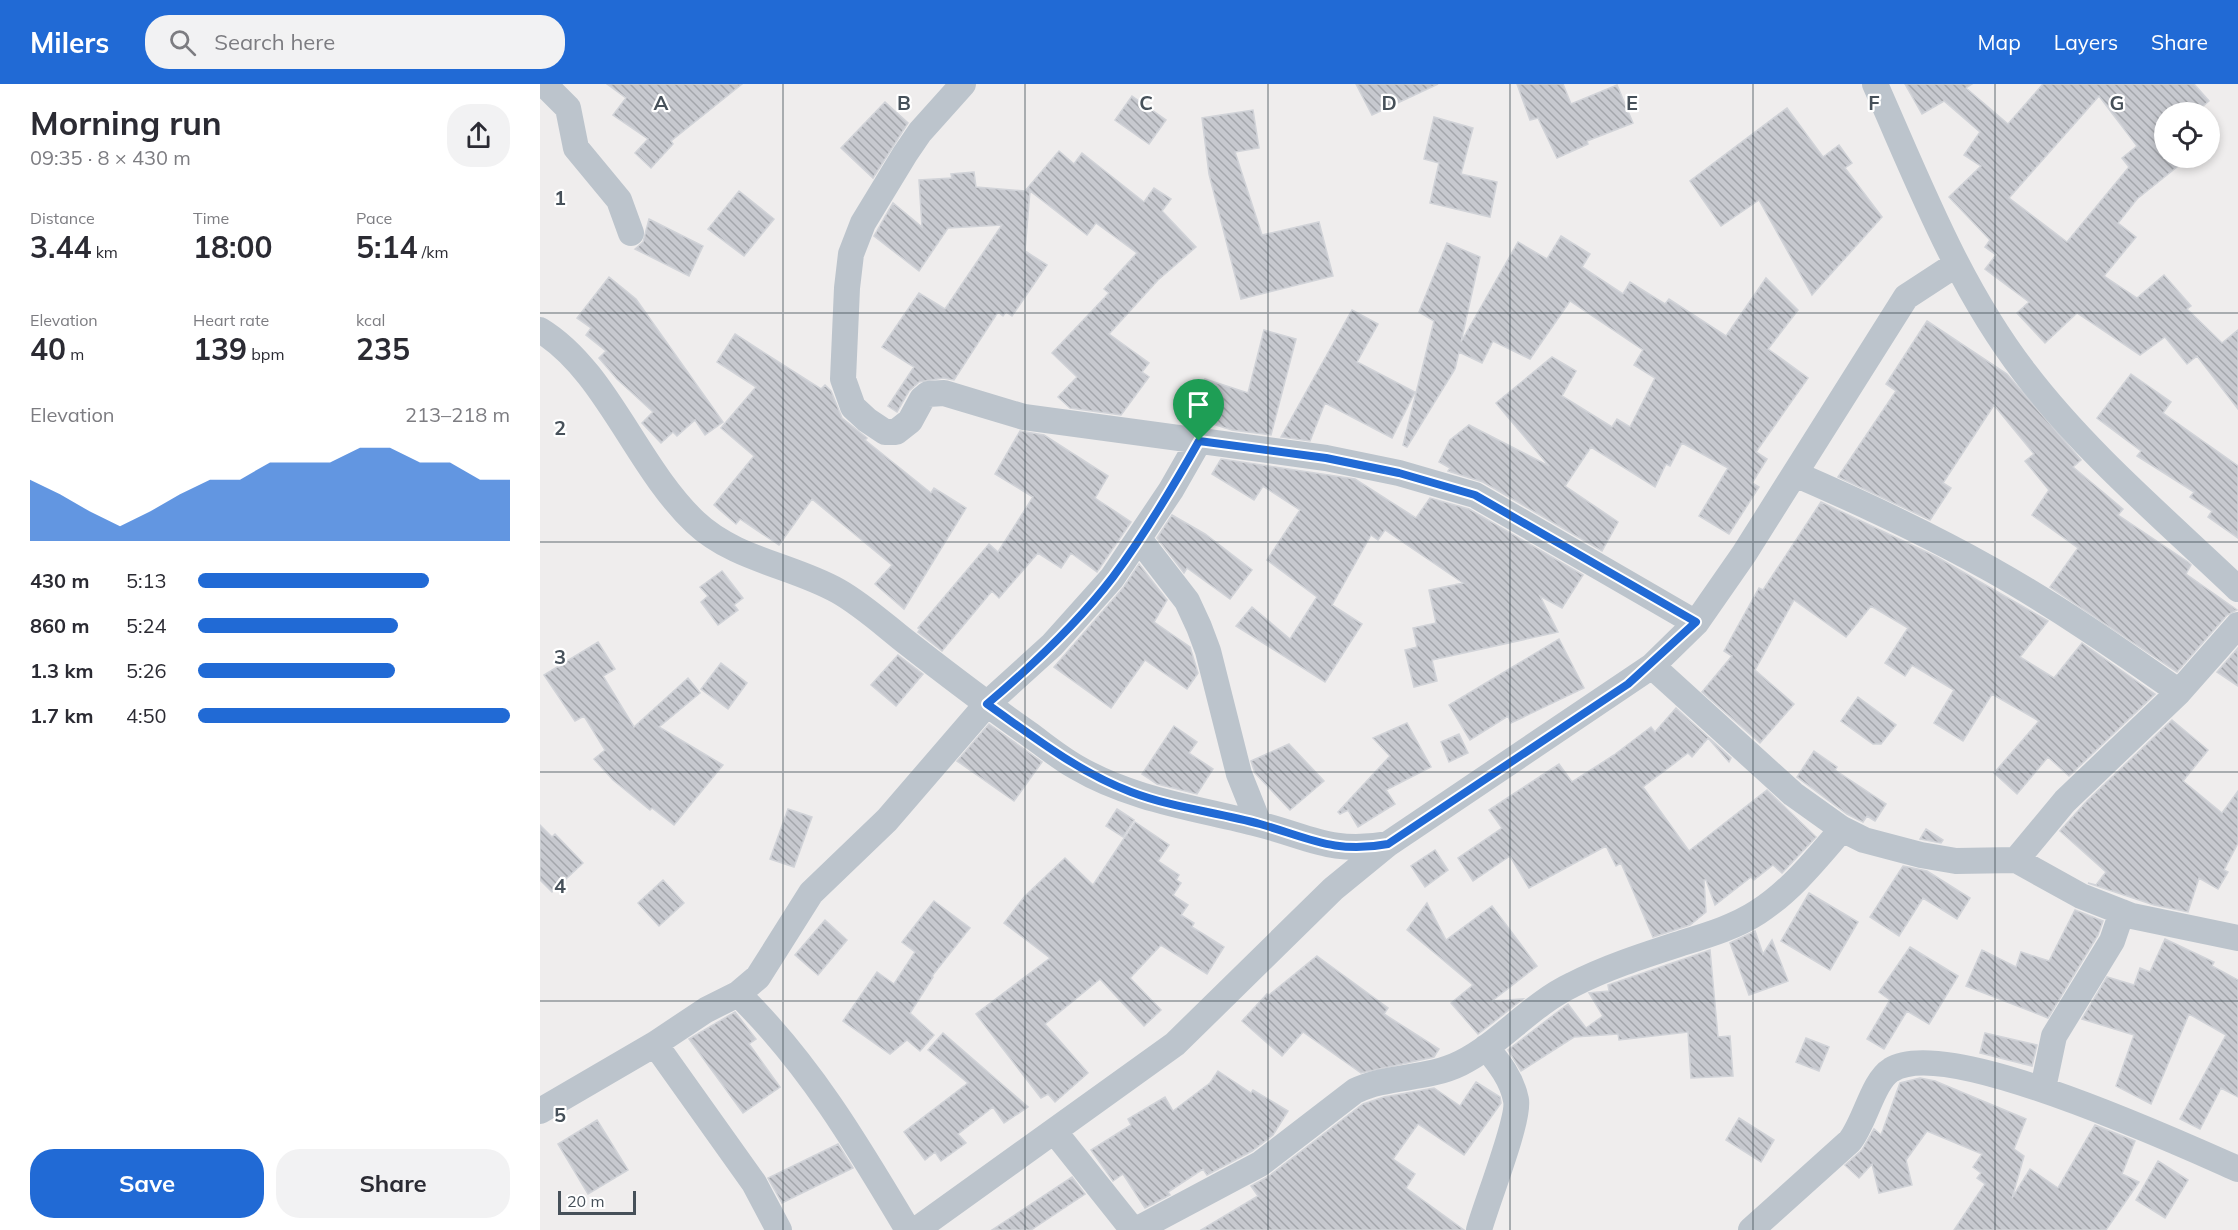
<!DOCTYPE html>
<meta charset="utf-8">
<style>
:root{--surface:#fff;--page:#f2f2f3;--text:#2b2b33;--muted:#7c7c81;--accent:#216ad5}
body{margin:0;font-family:Mulish,sans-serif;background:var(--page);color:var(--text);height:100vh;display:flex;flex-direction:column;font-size:22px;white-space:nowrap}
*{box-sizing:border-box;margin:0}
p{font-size:20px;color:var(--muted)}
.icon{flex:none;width:33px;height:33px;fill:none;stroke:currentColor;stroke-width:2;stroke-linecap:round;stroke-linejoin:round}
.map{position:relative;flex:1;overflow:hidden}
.sheet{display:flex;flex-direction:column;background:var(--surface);width:540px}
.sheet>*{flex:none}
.controls{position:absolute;left:1614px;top:18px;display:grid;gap:12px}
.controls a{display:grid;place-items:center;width:66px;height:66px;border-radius:50%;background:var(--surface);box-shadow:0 3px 9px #0003;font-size:30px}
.scale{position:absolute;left:18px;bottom:15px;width:78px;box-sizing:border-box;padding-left:6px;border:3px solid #465059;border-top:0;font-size:16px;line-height:21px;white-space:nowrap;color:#465059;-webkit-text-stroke:4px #fff;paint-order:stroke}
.pin{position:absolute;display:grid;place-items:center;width:51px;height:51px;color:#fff;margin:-62px -26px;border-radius:50% 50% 50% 0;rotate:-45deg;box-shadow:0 0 6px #0007}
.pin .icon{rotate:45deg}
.round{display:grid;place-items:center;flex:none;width:63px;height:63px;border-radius:24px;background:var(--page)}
.overview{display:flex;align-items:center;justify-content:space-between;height:102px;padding:0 30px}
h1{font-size:33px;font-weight:700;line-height:45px}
.figures{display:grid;grid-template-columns:repeat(3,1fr);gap:9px;height:102px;padding:6px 30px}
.figures div{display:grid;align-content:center}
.figures b{font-size:30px;font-weight:700}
.figures small{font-size:16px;font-weight:400}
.figures p{font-size:16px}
.chart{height:168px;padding:12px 30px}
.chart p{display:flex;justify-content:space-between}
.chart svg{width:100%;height:108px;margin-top:6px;fill:var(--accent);opacity:.7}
.button{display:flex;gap:12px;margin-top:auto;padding:12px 30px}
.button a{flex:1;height:69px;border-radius:24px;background:var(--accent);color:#fff;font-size:24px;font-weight:700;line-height:69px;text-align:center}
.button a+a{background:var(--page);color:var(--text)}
ul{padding:0 30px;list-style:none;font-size:20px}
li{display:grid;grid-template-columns:96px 72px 1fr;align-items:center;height:45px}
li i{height:15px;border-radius:8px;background:var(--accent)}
header{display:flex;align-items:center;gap:36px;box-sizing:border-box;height:84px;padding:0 30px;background:var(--accent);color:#fff}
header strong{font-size:28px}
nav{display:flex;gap:33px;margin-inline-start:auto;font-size:21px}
.search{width:420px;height:54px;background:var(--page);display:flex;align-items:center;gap:15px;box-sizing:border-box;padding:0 21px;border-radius:24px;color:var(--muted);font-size:22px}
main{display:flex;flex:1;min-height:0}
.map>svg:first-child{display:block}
.building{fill:url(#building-back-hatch);stroke:#d1d3d8;stroke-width:1.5;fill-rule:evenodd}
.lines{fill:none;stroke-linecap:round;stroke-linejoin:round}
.minor{stroke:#bcc4cc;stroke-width:26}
.route-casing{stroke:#fff;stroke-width:12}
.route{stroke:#216ad5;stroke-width:8}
.grid{fill:none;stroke:#465059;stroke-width:1.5;stroke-opacity:0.55}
.grid-label{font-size:20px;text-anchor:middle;font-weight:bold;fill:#465059;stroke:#fff;stroke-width:4.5;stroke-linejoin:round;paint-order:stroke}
</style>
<header>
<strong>Milers</strong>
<div class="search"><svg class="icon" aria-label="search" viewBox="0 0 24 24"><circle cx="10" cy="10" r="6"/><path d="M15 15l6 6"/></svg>Search here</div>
<nav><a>Map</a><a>Layers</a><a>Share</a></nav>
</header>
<main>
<section class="sheet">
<div class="overview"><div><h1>Morning run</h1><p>09:35 · 8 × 430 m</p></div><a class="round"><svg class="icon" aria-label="share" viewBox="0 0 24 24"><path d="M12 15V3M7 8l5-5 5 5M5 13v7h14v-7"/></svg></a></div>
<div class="figures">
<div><p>Distance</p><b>3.44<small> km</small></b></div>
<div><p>Time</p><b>18:00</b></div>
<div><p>Pace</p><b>5:14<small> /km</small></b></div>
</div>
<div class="figures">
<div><p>Elevation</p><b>40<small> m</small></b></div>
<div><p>Heart rate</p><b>139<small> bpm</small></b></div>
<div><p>kcal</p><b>235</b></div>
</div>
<div class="chart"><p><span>Elevation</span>213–218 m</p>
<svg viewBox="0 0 160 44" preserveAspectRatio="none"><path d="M0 44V19L10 25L20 32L30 38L40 32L50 25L60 19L70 19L80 12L90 12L100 12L110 6L120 6L130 12L140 12L150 19L160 19V44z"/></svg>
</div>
<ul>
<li><b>430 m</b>5:13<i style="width:74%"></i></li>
<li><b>860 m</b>5:24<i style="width:64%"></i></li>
<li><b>1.3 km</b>5:26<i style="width:63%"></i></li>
<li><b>1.7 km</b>4:50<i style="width:100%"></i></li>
</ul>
<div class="button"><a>Save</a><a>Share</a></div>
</section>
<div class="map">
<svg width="1698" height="1146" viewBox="0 0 1698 1146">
<defs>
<pattern id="building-back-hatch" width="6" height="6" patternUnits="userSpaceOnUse" patternTransform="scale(1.5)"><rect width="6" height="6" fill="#c7c9cf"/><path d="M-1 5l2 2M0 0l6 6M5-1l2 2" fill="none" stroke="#a3a6ab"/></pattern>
</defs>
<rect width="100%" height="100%" fill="#efeded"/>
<path class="building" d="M67,0H202L131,57L133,60L111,84L95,69L108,55L73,31L86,14Z
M816,0H898L832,31Z
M977,0H1023L1031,20L1077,1L1093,39L1047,57L1048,60L1017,74L998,34L990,36Z
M1365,0H1432L1426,4L1468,40L1503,0H1654L1669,17L1656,28H1624V74H1629L1637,83L1597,115L1578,139L1596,153L1564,192L1597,214L1624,191L1651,222L1647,225L1682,259L1698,246V325L1657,272L1647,280L1625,253L1600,271L1537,229L1505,259L1477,229L1489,218L1445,185L1456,171L1445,163L1450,156L1409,113L1441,82L1424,71L1440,48L1404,17L1382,30ZM1559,12L1597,62L1582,74L1589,83L1527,158L1469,114Z
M592,12L626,36L609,60L575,36Z
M345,18L368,39L333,94L301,64Z
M1247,24L1283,73L1299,61L1312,79L1305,84L1342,133L1272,211L1219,116L1181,142L1150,97Z
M713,26L719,64L695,68L722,151L779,138L793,192L701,215L669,90L662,34Z
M894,33L933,44L921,90L957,98L950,133L890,119L899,79L884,75Z
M519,67L534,80L542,69L604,118L614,104L631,115L622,127L656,163L618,196L569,250L609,279L602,288L609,293L581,331L530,324L518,313L537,293L512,269L569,209L564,205L597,169L556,139L547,151L490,107L485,167L507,181L472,232L466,228L463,232L458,228L414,296L403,294L379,298L369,307L357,328L348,322L374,283L342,263L379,209L405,225L462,141L408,144L379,187L334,152L353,119L382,143L379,96L412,94L411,90L434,88L436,103L485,107Z
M199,107L234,135L204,172L168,145Z
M109,135L163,162L149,192L95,165L103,158Z
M1021,152L1050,170L1042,183L1083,210L1090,198L1125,220L1129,215L1186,252L1226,194L1258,226L1228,265L1268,294L1216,368L1227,375L1212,399L1219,403L1189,450L1159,432L1188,384L1142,359L1130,382L1126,380L1115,403L1051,363L1025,402L1078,438L1062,467L943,398L908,387L910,384L899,378L910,356L929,341L1009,382L956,319L1012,273L1036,287L1022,312L1072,343L1077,335L1090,343L1115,294L1094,281L1103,266L1030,217L990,275L953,257L942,279L919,268L915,285L867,363L863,361L894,237L879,228L907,159L940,173L921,258L978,158L1007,175Z
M69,193L96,215L183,338L165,351L155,336L137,352L133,348L121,359L102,339L113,328L77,295L59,274L66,267L46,251L51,244L37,234Z
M812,226L838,240L817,278L875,308L852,354L785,319L770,357L741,353Z
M1387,237L1467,290L1541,376L1533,383L1583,425L1578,431L1648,478L1651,481L1646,490L1697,526L1687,531L1637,588L1510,503L1538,464L1492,431L1509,406L1485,377L1494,370L1454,321L1403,399L1411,404L1390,436L1298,393L1356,307L1346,300Z
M724,246L756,255L731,351L692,346L653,334L665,295L708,309Z
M195,250L281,305L285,301L291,307L302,334L327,354L325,356L391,409L394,404L426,424L364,525L335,500L352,481L272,415L239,461L200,435L196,440L174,421L214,372L181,344L216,303L177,278Z
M1591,290L1631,318L1623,329L1698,382V454L1668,433L1672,427L1650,413L1654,408L1597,372L1601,367L1557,334Z
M480,347L504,351L568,392L555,414L591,438L557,488L531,469L521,484L498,469L459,514L452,507L402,567L378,548L380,545L378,544L449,460L458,468L493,413L455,390Z
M681,375L815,395L876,434L890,414L929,425L1043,491L1022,524L1000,512L1018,548L892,576L897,597L874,603L865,566L877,563L873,544L896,539L889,506L923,499L845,446L838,456L831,451L792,521L822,540L785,598L696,542L712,523L750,555L777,513L727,476L760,426L723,402L714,416L672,390Z
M1281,418L1397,473L1508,537L1480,573L1514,594L1542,559L1615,610L1529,692L1508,673L1477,710L1454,689L1499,637L1452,610L1423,657L1394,639L1414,606L1372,581L1365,592L1345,579L1368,544L1331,522L1306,553L1254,516L1215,586L1254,620L1220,659L1162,608L1192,572L1184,567L1219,504L1223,506Z
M632,431L665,450L712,486L690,515L647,484L644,489L617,454Z
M599,480L627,516L614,538L650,563L658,589L647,605L605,576L571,624L514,583L583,504Z
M182,487L203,514L194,521L198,526L178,541L161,518L168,512L160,503Z
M1019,555L1044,604L971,639L968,632L930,656L909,621Z
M58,558L75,585L63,592L94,643L148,594L160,609L119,643L183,681L134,741L112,724L110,726L73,696L54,675L65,666L44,632L35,637L4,591Z
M1698,564V602L1677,588Z
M358,571L383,590L356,622L331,601Z
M181,579L207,599L188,625L161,605Z
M1318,613L1356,641L1341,660H1333L1301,637Z
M1136,624L1191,674L1189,678L1168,654L1152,673L1148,669L1103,703L1149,767L1227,706L1276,753L1242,789L1233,781L1214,796L1211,793L1175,821L1166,796H1164L1166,828L1150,841L1113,853L1081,779L1076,782L1066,762L989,804L970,772L933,797L918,774L962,744L949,726L1019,680L1032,698L1074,671L1111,643L1115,648Z
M1632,636L1668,666L1643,697L1682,729L1698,707V759L1684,786L1688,788L1678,805L1659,794L1648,828L1614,821L1548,799L1556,801L1566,788L1520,747L1547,717Z
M867,639L891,683L846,706L855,720L818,743L808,726L800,730L798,728L850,672L833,654Z
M449,640L502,678L474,717L417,677Z
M634,642L657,658L649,669L673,685L657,710L617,700L602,690Z
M919,650L928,669L909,678L901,658Z
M749,660L784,697L750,726L715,689L711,677Z
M1274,667L1297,683L1295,686L1346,720L1335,737L1327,732L1323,738L1307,730L1257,693Z
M248,725L272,733L254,783L230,775Z
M577,725L594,736L583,753L566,742Z
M595,738L629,761L618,777L639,791L636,796L641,799L633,811L648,821L641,831L654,839L652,843L684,863L667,890L621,861L590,894L621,926L604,942L560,895L505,940L548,989L515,1018L508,1010L501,1014L436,930L510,874L464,839L485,812L525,774L553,801Z
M0,741L12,753L15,750L43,779L12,808L0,796Z
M1386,745L1403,756L1401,759L1380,755Z
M895,766L908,786L885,803L871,782Z
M1363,782L1387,787L1430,814L1417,835L1383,814L1359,852L1330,833Z
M123,796L144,819L119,842L98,819Z
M1269,809L1318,838L1290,886L1241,857Z
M394,817L430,844L392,892L393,893L370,929L394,951L380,967L367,956L350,970L303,937L337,888L354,900L375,868L362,858Z
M887,819L906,856L952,822L997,882L952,917L983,915L938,950L911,919L933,901L867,846Z
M1535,826L1563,837L1558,851L1508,934L1426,902L1442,866L1476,883L1481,868L1509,877Z
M285,836L307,856L278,891L255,871Z
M1215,847L1223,870L1232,856L1248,897L1209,911L1190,859Z
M1625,855L1674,878L1672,882L1698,896V1013L1681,1004L1660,1045L1640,1035L1686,951L1649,930L1611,1020L1576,1002L1594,951L1542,935L1567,893L1594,901L1600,884L1610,888Z
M1370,863L1418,892L1389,940L1367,927L1344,965L1327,955L1350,916L1339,908Z
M1170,866L1178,953L1190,952L1193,992L1151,994L1148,948L1079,956L1078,950L1034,953L981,987L968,966L1028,920L1046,944L1063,932L1049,909L1069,907L1068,901Z
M777,872L848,924L844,930L899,965L894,973L821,989L763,948L742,972L702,937L727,910L729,911Z
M195,928L216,955L209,960L240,1003L203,1029L149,955Z
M403,949L488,1023L464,1039L453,1023L418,1050L426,1059L401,1077L395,1068L385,1076L364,1048L428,999L388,966Z
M1445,949L1497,961L1492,982L1440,969Z
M1266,954L1289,963L1279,987L1256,978Z
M678,987L711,1009L713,1006L748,1027L733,1051L712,1067L667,1091L663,1085L628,1108L630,1111L605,1124L583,1090L573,1097L551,1066L591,1041L588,1035L625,1013L633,1027L670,999Z
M1380,994L1395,997L1486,1035L1474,1065L1484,1072L1472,1114L1490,1085L1518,1104L1555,1041L1595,1057L1582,1090L1599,1098L1566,1146H1414L1445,1100L1437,1094L1441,1089L1433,1083L1442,1070L1387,1047L1366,1076L1372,1101L1339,1109L1332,1080L1319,1094L1305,1081L1322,1066L1334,1045L1341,1051L1360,999Z
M936,998L960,1013L961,1019L924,1071L878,1040L853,1075L875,1090L866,1104L924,1146H661L718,1112L711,1102L729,1092L823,1020L844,1013L894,1004L920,1022Z
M1199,1034L1234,1056L1221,1078L1186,1056Z
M57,1036L88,1086L48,1110L18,1060Z
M298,1060L313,1084L242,1119L228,1094Z
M1618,1077L1648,1096L1625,1134L1596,1116Z
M532,1093L545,1110L491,1146H452Z"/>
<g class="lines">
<path class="minor" d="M4,0L28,24L36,64L79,116L91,149
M423,0L380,48L365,70L323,139L311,170L307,204L303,295L313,323L327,336L345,348H356L370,337L382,315L388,310L404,309L484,333L786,374L859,389L935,411L1156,539
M1335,0C1379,99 1418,202 1485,289C1546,369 1626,436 1698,505
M0,246C66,286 96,382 155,438C195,476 252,481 298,507C321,520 341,538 361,554C403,587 445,619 489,650C504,661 520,674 536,683C592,716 656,724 718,740C770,753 791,770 848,760
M1255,390C1322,419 1388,450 1452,486C1516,522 1578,565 1639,608
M599,455L647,517L659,543L668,567L699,690L719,740
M1112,582L1253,710L1302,745L1324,756L1381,771L1416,777L1476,776L1541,812L1592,832L1698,854
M1476,776L1525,717L1639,608L1698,541
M198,910C269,979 318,1062 368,1146
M115,960L214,1099L239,1146
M1503,1004L1514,952L1572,857L1582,828
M0,1027L115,960L166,926L198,910L218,893L271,809L347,736L447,620L512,561L572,494L631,406L659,357
M514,1047L593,1146
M376,1146L635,960L793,805L848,760L1112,582L1156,539L1204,470L1366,213L1415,181
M596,1146L720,1080L815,1007C848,991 887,996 921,979C961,959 990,921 1032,901C1067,883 1105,871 1142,859C1168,851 1195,843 1218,828C1251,807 1277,774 1302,745
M939,1146C946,1120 980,1035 976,1016C972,995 959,979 946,963
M1211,1146L1310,1057C1325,1038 1333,997 1351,986C1405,951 1639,1059 1698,1085"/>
</g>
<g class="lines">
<defs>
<path id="route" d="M659,357L786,374L859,389L935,411L1156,538L1088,600L848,760C795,770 769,754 720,740C677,728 633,724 591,708C538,688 494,653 447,620C492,582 537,540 573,493C605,450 633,403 659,357Z"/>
</defs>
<use href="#route" class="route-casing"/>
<use href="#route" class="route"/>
</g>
<path class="grid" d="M243,0V1146M485,0V1146M728,0V1146M970,0V1146M1213,0V1146M1455,0V1146M0,229H1698M0,458H1698M0,688H1698M0,917H1698"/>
<g class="grid-label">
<text x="121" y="26">A</text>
<text x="364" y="26">B</text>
<text x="606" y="26">C</text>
<text x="849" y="26">D</text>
<text x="1092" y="26">E</text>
<text x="1334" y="26">F</text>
<text x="1577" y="26">G</text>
<text x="20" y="121">1</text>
<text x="20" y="351">2</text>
<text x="20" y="580">3</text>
<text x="20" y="809">4</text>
<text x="20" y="1038">5</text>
</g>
</svg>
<div class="controls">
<a><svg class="icon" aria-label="locate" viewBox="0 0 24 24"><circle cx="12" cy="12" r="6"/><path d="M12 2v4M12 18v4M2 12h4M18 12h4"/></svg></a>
</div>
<div class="scale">20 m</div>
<div class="pin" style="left:659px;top:357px;background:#1e9e55"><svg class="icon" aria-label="arrive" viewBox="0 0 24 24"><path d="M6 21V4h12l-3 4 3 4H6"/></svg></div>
</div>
</main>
